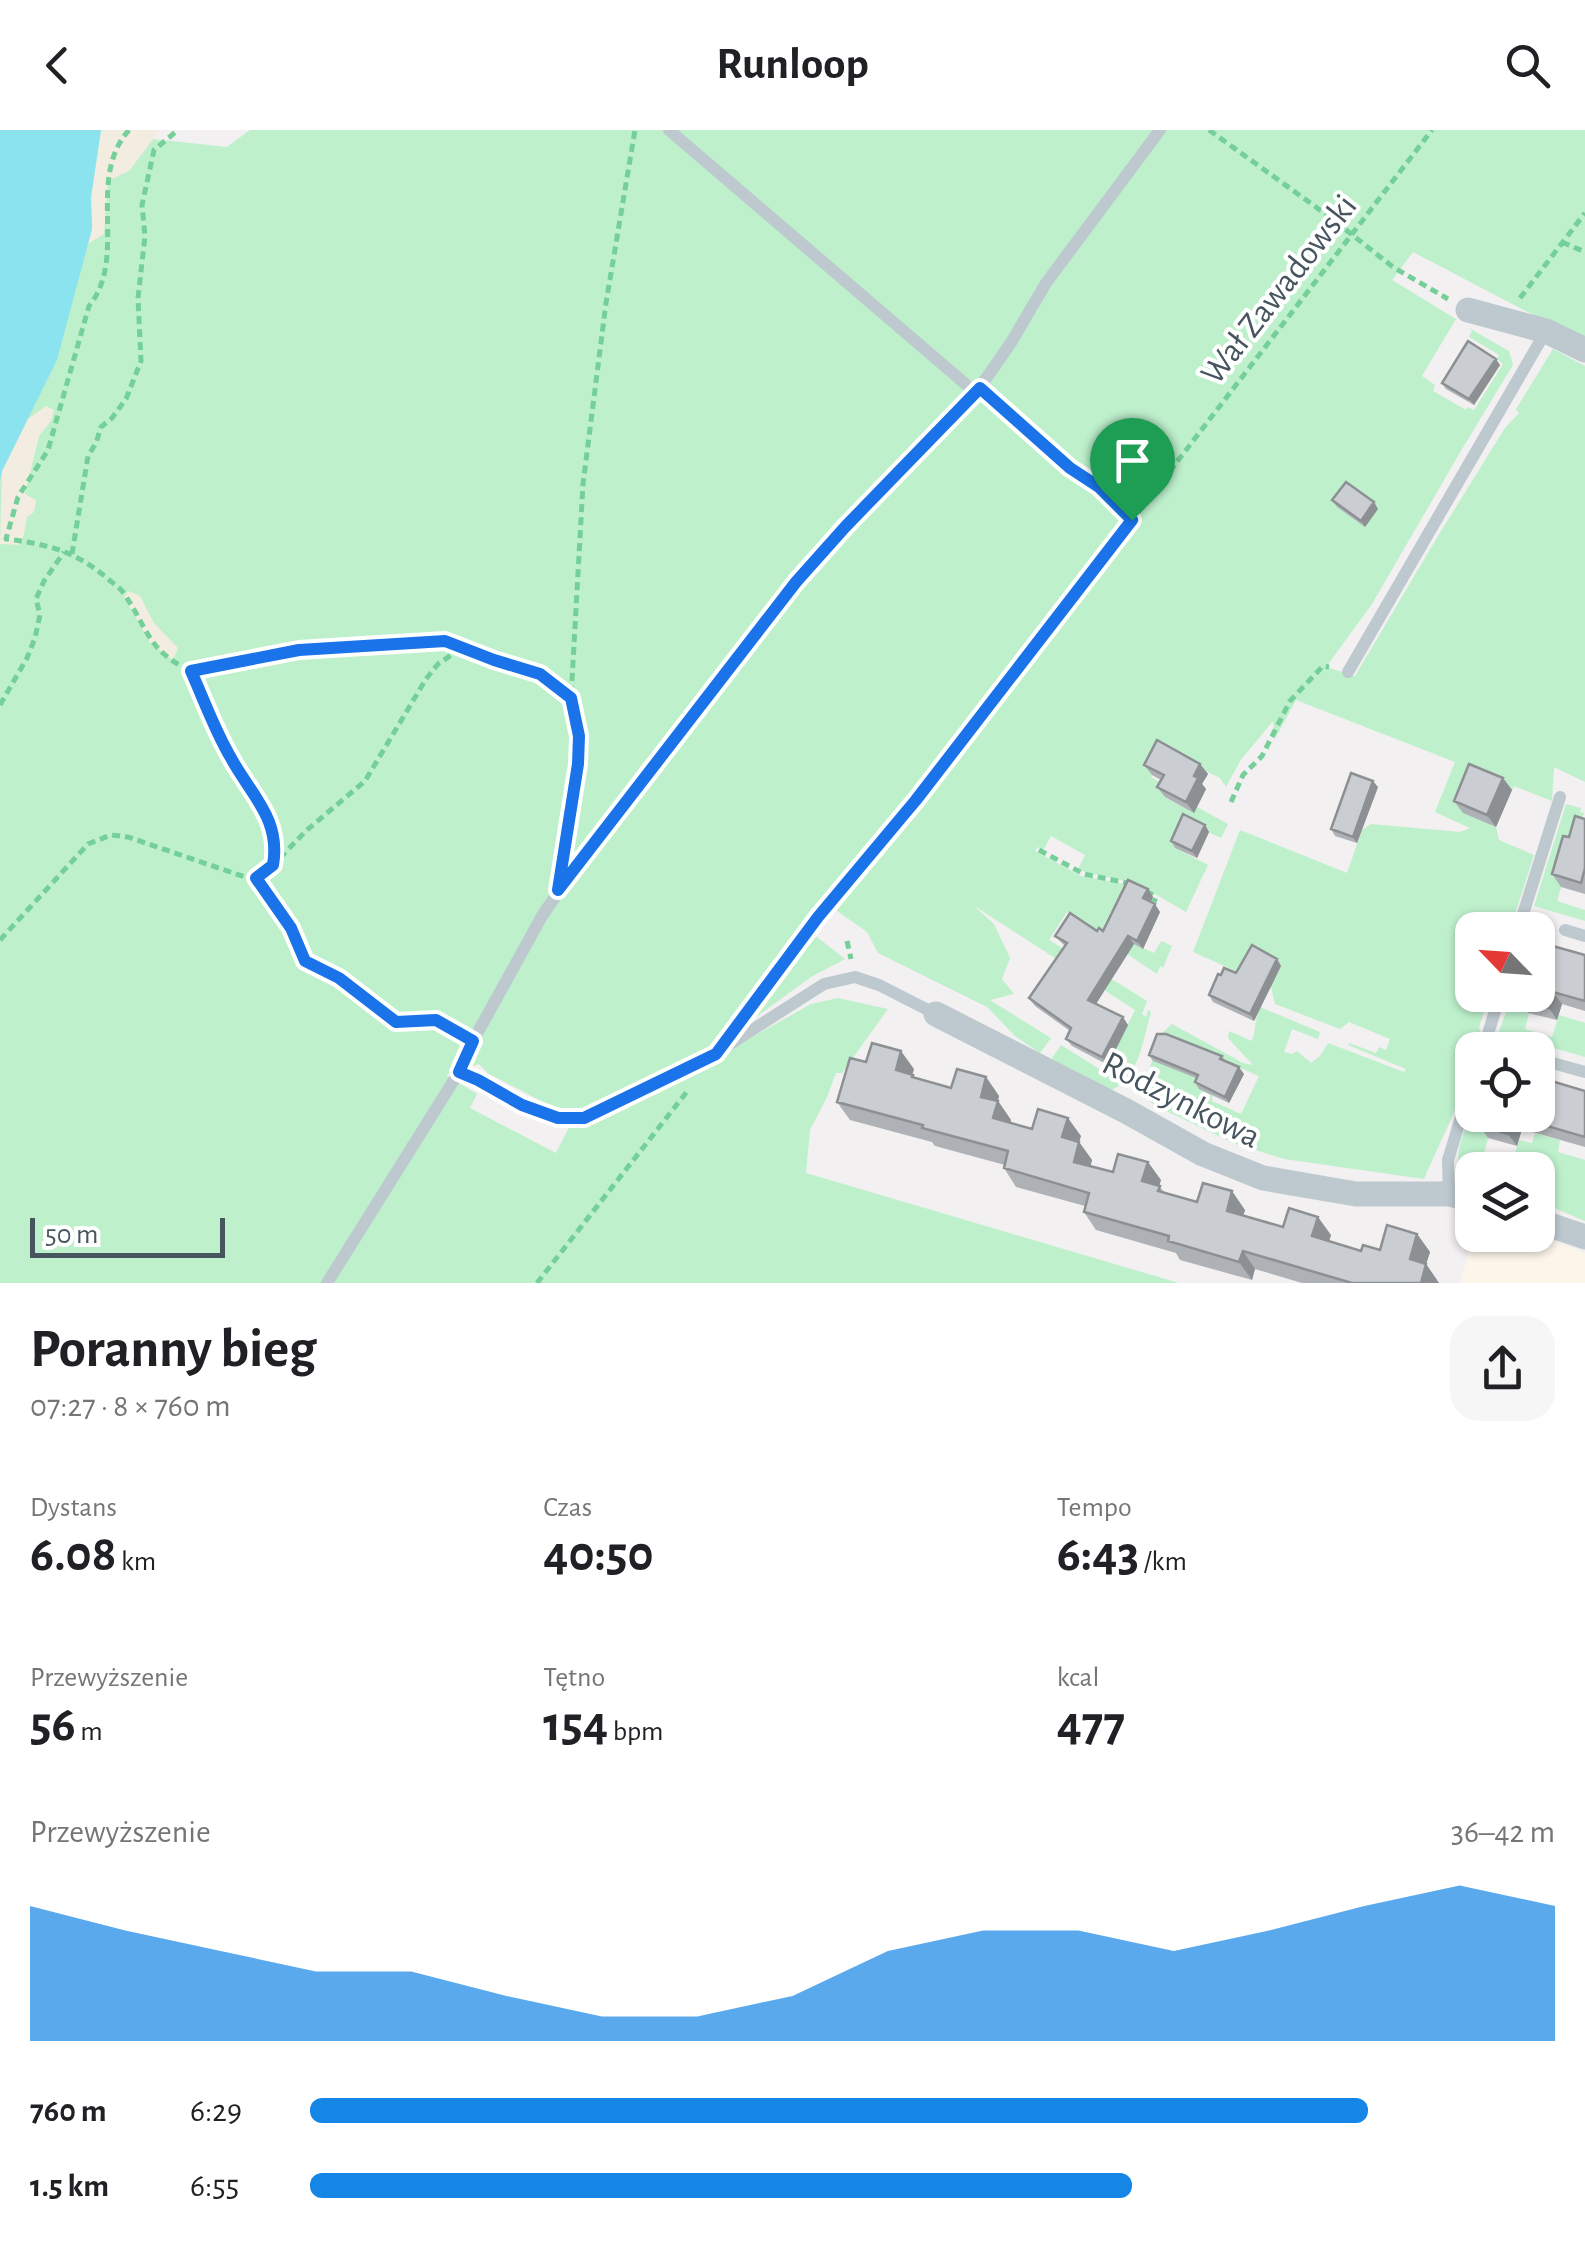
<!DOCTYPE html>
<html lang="pl">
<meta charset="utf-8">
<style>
:root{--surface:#fff;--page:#f6f6f6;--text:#202124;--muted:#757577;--accent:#1686e6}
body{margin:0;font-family:"Alegreya Sans",sans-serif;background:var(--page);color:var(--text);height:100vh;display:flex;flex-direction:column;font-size:38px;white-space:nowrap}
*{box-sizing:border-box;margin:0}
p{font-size:32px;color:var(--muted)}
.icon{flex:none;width:55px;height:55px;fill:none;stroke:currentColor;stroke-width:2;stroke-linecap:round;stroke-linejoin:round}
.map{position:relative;height:1153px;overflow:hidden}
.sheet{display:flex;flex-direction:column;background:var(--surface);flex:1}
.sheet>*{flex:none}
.needle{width:65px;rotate:295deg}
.tools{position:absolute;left:1455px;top:782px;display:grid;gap:20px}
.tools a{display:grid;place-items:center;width:100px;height:100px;border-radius:20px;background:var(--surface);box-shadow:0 2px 8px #0004;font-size:50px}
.scale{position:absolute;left:30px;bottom:25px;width:195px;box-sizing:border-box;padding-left:10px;border:5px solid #47555e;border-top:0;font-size:28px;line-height:35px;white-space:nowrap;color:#47555e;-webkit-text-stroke:8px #fff;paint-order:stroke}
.pin{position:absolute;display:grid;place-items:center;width:85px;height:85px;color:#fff;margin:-102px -42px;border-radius:50% 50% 50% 0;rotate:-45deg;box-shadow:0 0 10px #0007}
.pin .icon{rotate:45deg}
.round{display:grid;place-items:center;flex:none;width:105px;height:105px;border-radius:30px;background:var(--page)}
.overview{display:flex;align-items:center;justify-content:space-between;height:170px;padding:0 30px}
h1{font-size:55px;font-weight:700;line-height:75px}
.metrics{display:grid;grid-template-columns:repeat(3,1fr);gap:15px;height:170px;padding:10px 30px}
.metrics div{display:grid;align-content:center}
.metrics b{font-size:50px;font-weight:700}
.metrics small{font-size:28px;font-weight:400}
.metrics p{font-size:28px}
.chart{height:280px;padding:20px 30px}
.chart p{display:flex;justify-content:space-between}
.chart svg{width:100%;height:180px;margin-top:10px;fill:var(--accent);opacity:.7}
ul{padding:0 30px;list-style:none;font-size:32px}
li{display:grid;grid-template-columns:160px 120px 1fr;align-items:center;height:75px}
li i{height:25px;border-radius:12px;background:var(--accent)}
header{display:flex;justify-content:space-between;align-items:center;height:130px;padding:0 30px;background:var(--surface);font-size:45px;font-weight:700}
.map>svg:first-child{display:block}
.commercial{fill:#fcf5ea}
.green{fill:#bef0cc;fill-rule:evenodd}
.sand{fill:#f3ece1}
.water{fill:#8ae3ee}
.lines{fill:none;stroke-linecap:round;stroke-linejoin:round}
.path{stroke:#75cf99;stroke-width:5;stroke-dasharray:8 5;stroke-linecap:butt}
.lane{stroke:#bdc9cf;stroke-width:12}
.street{stroke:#bdc9cf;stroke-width:25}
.wall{fill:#aeb1b5}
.shaded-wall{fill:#8d9093}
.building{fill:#caced2;stroke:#8d9093;stroke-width:2.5}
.route-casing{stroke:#fff;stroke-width:20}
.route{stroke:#1a73e8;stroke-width:12}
.labels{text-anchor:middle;stroke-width:8;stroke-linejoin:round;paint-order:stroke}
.street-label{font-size:35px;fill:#47555e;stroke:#fff}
</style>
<header><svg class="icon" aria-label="back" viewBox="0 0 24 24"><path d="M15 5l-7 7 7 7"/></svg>Runloop<svg class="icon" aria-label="search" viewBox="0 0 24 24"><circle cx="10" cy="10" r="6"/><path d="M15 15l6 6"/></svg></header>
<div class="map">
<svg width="1585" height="1153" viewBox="0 0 1585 1153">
<rect width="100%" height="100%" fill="#f2f0f0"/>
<path class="commercial" d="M1474,1105H1536L1585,1123V1153H1460Z"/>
<path class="green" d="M97,0H110L133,35L153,9L227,17L250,0H1585V212L1413,122L1392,150L1456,189L1422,246L1435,255L1433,261L1466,280L1468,277L1474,280L1503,234L1497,229L1499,225L1469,207L1472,201L1469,198L1509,221L1513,235L1462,319L1372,474L1326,537L1355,546L1441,401L1505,298L1519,283L1516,279L1553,219L1585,236V652L1554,637L1552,671L1514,656L1512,660L1478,646L1463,682L1496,697L1499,710L1534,725L1510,800H1472V865H1489L1479,898L1481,903L1475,920H1472C1471,953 1438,1016 1424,1049L1284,1029L1233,1013L1154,975L1147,969L1144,957L1160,905L1172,894L1243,933L1253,935L1228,908L1229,901L1252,911C1256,899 1255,889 1260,877L1320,902L1318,909L1292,899L1284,922L1292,924L1297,921L1311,933L1320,926L1328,913L1404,942L1406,939L1348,915L1349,913L1376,923L1379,917L1386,920L1390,909L1349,892L1340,899L1275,874L1271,857L1193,822L1240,700L1347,743L1362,700L1371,694L1460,702L1470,698L1435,682L1455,632L1296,570L1275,609L1273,591L1240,631L1226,657L1220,648L1165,621L1151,647L1170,658L1166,668L1193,682L1197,677L1228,694L1221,708L1187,692L1175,718L1208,735L1186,782L1136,753L1088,743L1078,739L1085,725L1051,706L1043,720L1038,717L1035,721L1081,746L1134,756L1143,818L1154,823L1161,811L1172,816L1163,838L1160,836L1157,844L1127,824L1128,822L1067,782L1049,810L1147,871L1142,884L1146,887L1148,880L1151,882C1143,909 1140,946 1112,960L1054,934L1052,928L1061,915L1104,942L1135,880L973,775L994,794L1010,828L1002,849L1014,864L990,870L1051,908L1040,923L1015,906L987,877L878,823L867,802L823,771L697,938L811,874L838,868L888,879L842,943H836L827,967L810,1000L806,1043L1179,1153H0V295ZM1214,927L1259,946L1241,984L1212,971ZM479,934L489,944L574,988L556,1023L470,978L477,964L446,945Z
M1566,674L1581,678L1580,682L1584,683L1557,771L1585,780V791L1534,776Z
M812,803L845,829L811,847L744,896Z
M1512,865H1534L1525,899L1552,907L1559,885L1585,893V927L1499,902Z
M1472,981V985H1494L1484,1024L1512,1033L1519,1010L1532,1013L1535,1003L1560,1010L1558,1022L1585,1030V1091L1538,1071V1040H1472V1048C1445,1033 1465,1004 1472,981Z"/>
<path class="sand" d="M101,0H160L129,41L108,51L104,104L88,114L92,99L91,67Z
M46,276L54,280L51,291L39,306L25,364L36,370L34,382L27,387L24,404L19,415L0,414L2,341L28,289Z
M128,461L140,466L154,493L178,518L173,530L150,513L124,467Z"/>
<path class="water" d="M0,0H101L91,67L92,99L57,230L2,341L0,350Z"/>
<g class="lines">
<path class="path" d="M129,0C85,49 129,127 89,176L48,320L18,367L6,409C47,414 76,421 108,449C114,454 121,458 125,465C149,501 148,521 191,541C204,570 215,601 231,628C251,665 281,689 273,735
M1209,0L1327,85L1393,137L1448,169
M1562,112L1585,122
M1520,168L1585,83
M991,268L1070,338L1099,357L1132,390
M72,424L88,326L96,313L101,297L112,288L126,269L141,231L138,168L145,106L142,75L154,20L178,0
M191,541L299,520L445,511L494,531L540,544L571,568
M0,575L27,528L35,508L40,485L36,469L44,451L64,422
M1231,672L1243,645L1262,626L1290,571L1323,536L1329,537
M564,718L577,634L579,606L571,568L583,354L606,173L635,0
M1039,720L1084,744L1132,754
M256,748L291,798L305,831L339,848L396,892L435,890L457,904
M1146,761L1156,767L1154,772
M0,810L88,714L111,705L128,707L245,747L256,748L273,735L307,700L365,651L426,549L438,534L462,518
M847,811L851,829
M753,874L819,787L917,670L1432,0
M537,1153L689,959"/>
<path class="lane" d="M669,0L976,263
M1348,542L1546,201
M1518,800L1560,667
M1565,800L1585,806
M1483,920L1500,865
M1538,929L1585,942
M459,942L478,950L522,975L558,989L584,988L716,923L824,854L855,847L879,855L936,884
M1449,1064L1448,1030L1472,951
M327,1153L459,942L473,911L542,786L581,729L796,452L846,396L976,263L1012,211L1046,153L1160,0"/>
<path class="street" d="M1468,180L1546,201L1585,220
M936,884L1126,981L1203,1024L1263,1048L1356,1064H1449L1472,1070
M1538,1091L1585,1107"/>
</g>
<path class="wall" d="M1500,235L1474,275L1446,259L1442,253Z
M1332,370L1378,379L1365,397L1337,377Z
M1200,634L1208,644L1202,654L1206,659L1194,683L1165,667L1157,657L1161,650L1152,645L1144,635Z
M1503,648L1512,660L1496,697L1463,683L1454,671Z
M1378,657L1357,713L1335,706L1331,699Z
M1585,689V764L1561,757L1552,744L1569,707Z
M1205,695L1209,702L1197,728L1175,718L1171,711Z
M1148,759L1153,767L1151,772L1160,782L1143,819L1134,814L1096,874L1128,895L1108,935L1072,916L1066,909L1070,901L1035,876L1029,868L1065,816L1055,806L1103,801Z
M1585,825V881L1562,874L1557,890L1528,883L1520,871Z
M1277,829L1281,836L1254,891L1213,872L1209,865L1221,845L1236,843Z
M1149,925L1222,926L1226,931L1244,944L1229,973L1199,959L1195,952L1196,948L1153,931Z
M914,939L912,945L915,948L951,958L986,947L999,966L998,971L1011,990L1010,993L1032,999L1081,1006L1079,1012L1092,1030L1090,1036L1113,1042L1161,1050L1159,1056L1165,1063L1197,1072L1245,1080L1243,1086L1283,1097L1331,1105L1329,1111L1361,1121L1380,1120L1417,1104L1430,1122L1426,1134L1439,1153H1302L1255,1139L1252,1150L1180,1130L1176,1123L1096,1100L1084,1082L1085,1076L1016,1057L1004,1038L1005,1035L935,1016L932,1012L850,990L837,972Z
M1585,961V1017L1522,999L1517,1016L1488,1008L1479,995Z"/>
<path class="shaded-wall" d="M1496,229L1500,235L1474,275L1469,269Z
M1374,372L1378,379L1365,397L1361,391Z
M1200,634L1208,644L1202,654L1206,659L1194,683L1186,672L1194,646Z
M1503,648L1512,660L1496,697L1487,685Z
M1373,651L1378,657L1357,713L1353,707Z
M1205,695L1209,702L1197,728L1192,721Z
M1148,759L1153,767L1149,776L1143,768Z
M1155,774L1160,782L1143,819L1137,811Z
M1128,806L1134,814L1094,877L1088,870Z
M1277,829L1281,836L1254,891L1250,884Z
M1553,862L1562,874L1557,890L1549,878Z
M1123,887L1128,895L1108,935L1102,927Z
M901,921L914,939L908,958L896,940Z
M1239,937L1244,944L1229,973L1225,967Z
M986,947L999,966L994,985L981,967Z
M998,971L1011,990L1006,1006L993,988Z
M1513,986L1522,999L1517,1016L1508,1004Z
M1068,988L1081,1006L1075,1025L1062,1007Z
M1079,1012L1092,1030L1087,1050L1074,1032Z
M1148,1032L1161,1050L1155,1069L1142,1051Z
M1232,1061L1245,1080L1239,1099L1227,1081Z
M1318,1087L1331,1105L1325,1125L1312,1106Z
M1417,1104L1430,1122L1422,1147L1410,1129Z
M1243,1121L1255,1139L1252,1150L1239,1132Z
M1426,1134L1439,1153H1421Z"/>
<path class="building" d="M1468,211L1496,229L1469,269L1442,253Z
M1346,352L1374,372L1361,391L1332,370Z
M1157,610L1200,634L1194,646L1198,648L1186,672L1157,657L1164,645L1144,635Z
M1469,634L1503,648L1487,685L1454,671Z
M1351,643L1373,651L1353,707L1331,699Z
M1183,684L1205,695L1192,721L1171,711Z
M1575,686L1585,689V738L1581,753L1552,744L1563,706L1569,707Z
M1128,750L1148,759L1143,768L1155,774L1137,811L1128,806L1088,870L1123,887L1102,927L1066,909L1071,898L1029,868L1067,813L1055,806L1070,783L1097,801L1099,798L1103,801Z
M1542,813L1585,825V871L1553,862L1549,878L1520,871L1521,865H1538V829Z
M1252,815L1277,829L1250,884L1209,865L1218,844L1221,845L1224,838L1236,843Z
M1157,904H1166L1222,926L1220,929L1239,937L1225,967L1195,952L1198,945L1149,925Z
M872,913L901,921L896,940L913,945L912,947L951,958L957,939L986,947L981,967L998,971L993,988L1032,999L1038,979L1068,988L1062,1007L1079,1012L1074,1032L1113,1042L1118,1024L1148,1032L1142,1051L1160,1056L1158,1061L1197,1072L1203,1053L1232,1061L1227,1081L1283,1097L1289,1078L1318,1087L1312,1106L1361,1121L1363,1115L1380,1120L1387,1095L1417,1104L1410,1129L1426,1134L1421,1153H1352L1243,1121L1239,1132L1168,1111L1169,1106L1084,1082L1089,1063L1004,1038L1008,1021L922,998L923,995L837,972L850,928L866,932Z
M1538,947L1585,961V1007L1513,986L1508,1004L1479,995L1482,985H1538Z"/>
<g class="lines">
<defs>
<path id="route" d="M980,258L1070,338L1099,357L1132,390L916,670L818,787L716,924L584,988H558L522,975L478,950L459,942L473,911L436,890L396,892L339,848L305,831L291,798L256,748L273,735C281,689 251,665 231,628C215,601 204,570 191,541L299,520L445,511L494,530L540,544L571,568L579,606L578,634L558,760L796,452L846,396Z"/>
</defs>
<use href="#route" class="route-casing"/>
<use href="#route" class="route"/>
</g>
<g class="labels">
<g class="street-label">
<text transform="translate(1278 159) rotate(-52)" y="12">Wał Zawadowski</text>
<text transform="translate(1182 969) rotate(27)" y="12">Rodzynkowa</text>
</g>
</g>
</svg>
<div class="tools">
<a><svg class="needle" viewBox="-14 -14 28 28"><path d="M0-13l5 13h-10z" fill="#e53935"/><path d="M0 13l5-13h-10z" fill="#757577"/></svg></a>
<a><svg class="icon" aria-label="locate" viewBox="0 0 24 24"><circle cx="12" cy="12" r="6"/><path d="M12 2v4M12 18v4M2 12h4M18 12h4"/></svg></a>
<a><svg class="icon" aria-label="layers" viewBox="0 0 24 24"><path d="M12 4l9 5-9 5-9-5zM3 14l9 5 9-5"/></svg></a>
</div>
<div class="scale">50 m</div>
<div class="pin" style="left:1132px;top:390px;background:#1e9e55"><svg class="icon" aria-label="arrive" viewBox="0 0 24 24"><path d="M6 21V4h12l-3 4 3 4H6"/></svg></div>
</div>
<section class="sheet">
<div class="overview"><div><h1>Poranny bieg</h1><p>07:27 · 8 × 760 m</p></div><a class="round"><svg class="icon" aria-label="share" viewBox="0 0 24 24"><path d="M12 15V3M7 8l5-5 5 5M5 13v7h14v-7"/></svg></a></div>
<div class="metrics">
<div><p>Dystans</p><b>6.08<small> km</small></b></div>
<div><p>Czas</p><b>40:50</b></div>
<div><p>Tempo</p><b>6:43<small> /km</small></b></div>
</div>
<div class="metrics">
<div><p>Przewyższenie</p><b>56<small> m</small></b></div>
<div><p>Tętno</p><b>154<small> bpm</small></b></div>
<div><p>kcal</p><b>477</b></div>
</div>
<div class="chart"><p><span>Przewyższenie</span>36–42 m</p>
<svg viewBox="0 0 160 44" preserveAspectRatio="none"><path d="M0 44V11L10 17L20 22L30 27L40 27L50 33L60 38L70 38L80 33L90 22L100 17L110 17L120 22L130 17L140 11L150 6L160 11V44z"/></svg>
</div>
<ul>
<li><b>760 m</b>6:29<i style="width:85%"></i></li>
<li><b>1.5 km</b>6:55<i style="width:66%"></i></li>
</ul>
</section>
